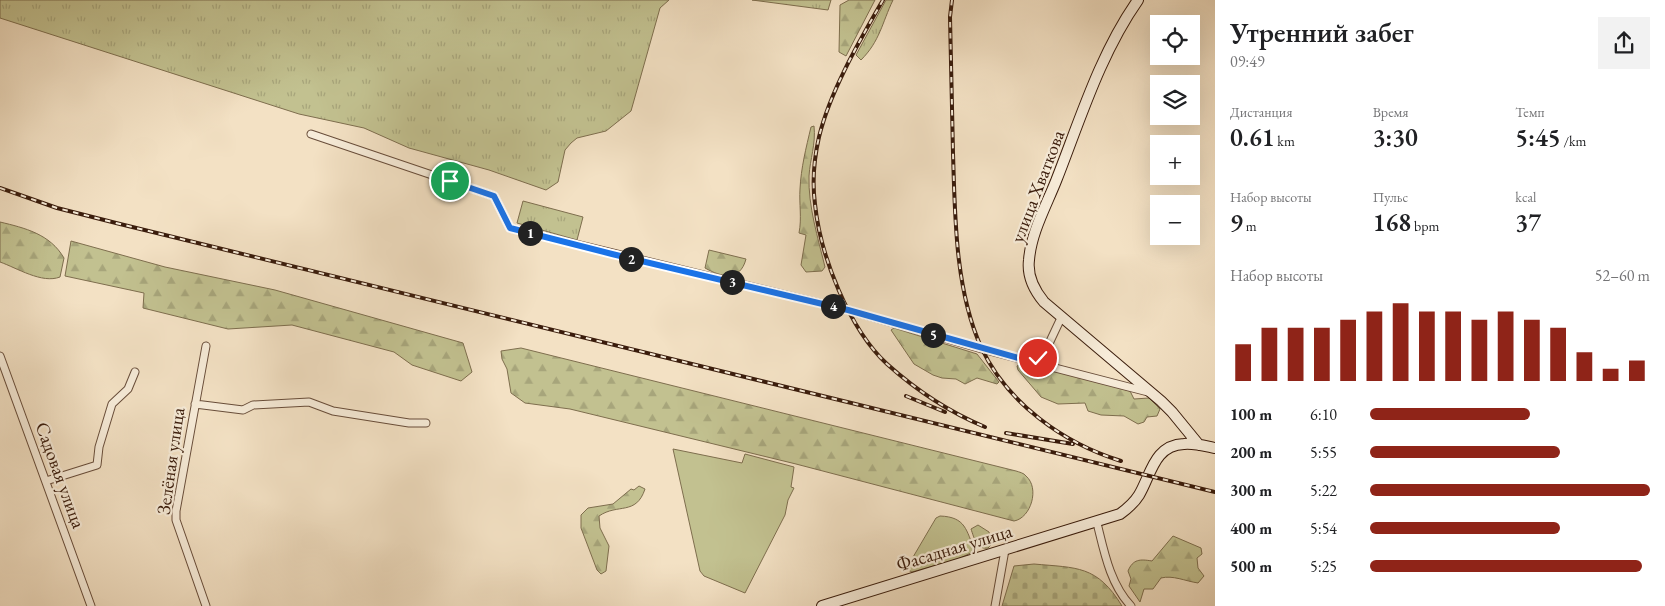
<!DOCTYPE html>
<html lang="ru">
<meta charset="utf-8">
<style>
:root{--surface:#fff;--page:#f2f2f2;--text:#202124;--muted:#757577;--accent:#8f2418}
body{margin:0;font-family:"EB Garamond",serif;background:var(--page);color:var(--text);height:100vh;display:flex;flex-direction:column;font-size:19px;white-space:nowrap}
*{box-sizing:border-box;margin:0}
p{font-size:16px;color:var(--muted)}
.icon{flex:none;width:28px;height:28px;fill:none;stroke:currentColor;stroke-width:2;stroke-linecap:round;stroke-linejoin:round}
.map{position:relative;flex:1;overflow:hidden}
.drawer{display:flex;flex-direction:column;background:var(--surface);width:450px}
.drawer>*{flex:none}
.tools{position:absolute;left:1150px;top:15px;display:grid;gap:10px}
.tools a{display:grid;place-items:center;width:50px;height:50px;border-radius:0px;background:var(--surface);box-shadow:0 5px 20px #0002;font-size:25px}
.pin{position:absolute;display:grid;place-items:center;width:42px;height:42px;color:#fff;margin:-21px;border:2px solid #fff;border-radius:50%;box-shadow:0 1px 5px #0007}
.km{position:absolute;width:25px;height:25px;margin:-12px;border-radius:50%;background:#222;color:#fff;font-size:14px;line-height:25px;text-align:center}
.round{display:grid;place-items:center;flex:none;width:52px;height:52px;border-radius:0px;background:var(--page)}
.headline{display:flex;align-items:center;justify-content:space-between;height:85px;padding:0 15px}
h1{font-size:28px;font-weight:600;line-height:38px}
.stats{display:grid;grid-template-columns:repeat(3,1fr);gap:8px;height:85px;padding:5px 15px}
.stats div{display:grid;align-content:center}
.stats b{font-size:25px;font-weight:600}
.stats small{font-size:14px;font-weight:400}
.stats p{font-size:14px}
.chart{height:140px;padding:10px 15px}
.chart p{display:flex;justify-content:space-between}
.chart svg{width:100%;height:90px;margin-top:5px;stroke:var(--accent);stroke-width:6}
ul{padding:0 15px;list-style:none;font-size:16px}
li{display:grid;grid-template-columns:80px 60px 1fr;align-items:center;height:38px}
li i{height:12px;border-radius:6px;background:var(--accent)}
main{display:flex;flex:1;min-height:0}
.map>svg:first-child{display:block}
.grass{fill:url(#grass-tufts);stroke:#7e6e4e}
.forest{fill:url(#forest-firs);stroke:#7e6e4e}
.cemetery{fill:url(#cemetery-stones);stroke:#7e6e4e}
.garden{fill:#c2c190;stroke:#7e6e4e}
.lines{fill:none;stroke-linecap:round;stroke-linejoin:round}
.street-casing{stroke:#684d3a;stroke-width:9}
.secondary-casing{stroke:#3a1c0c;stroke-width:12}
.street{stroke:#f7ecd9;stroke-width:7}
.secondary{stroke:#f7ecd9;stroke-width:10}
.rail-casing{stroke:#3a1c0c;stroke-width:4}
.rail{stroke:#f7ecd9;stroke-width:2;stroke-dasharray:5.5;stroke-linecap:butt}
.route-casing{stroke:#fff;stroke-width:10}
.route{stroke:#1a73e8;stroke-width:6}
.labels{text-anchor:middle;stroke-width:4.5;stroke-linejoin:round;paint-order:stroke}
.street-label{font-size:19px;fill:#3a1c0c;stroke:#f7ecd9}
</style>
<main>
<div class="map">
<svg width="1215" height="606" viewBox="0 0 1215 606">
<defs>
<pattern id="grass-tufts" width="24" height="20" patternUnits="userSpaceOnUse" patternTransform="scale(1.25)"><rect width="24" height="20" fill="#c2c190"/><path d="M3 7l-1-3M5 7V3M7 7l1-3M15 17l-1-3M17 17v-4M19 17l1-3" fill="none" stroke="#a7a57b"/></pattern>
<pattern id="forest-firs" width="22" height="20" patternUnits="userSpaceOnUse" patternTransform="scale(1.25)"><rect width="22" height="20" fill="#c2c190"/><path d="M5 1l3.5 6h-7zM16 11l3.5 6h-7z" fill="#a7a57b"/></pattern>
<pattern id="cemetery-stones" width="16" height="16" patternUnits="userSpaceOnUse" patternTransform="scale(1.25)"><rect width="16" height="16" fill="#c2c190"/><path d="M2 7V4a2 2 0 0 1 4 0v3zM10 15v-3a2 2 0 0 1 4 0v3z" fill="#a7a57b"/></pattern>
</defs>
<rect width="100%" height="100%" fill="#f3e1c4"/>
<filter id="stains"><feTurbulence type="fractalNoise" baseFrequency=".004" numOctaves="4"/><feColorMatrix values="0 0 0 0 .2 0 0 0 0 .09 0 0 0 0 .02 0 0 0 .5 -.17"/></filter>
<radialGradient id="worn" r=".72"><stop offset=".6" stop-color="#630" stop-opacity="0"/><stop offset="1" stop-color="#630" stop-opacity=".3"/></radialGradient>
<path class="grass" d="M0,0H669L660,8L631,111L606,131L577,138L571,143L565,150L558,182L546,190L489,170L409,148L364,128L299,114L0,18Z
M752,0H831L828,10Z
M886,0H893C882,23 880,41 861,60L856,55Z
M523,201L583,217L577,240L517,223Z"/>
<path class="forest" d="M849,0H875L846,56L839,52L840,5Z
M814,126C816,144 810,159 809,176C808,206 818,238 825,267L822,271L806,272L801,265L806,235L799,233C802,218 799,204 800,189C801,168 806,148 811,127Z
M0,222C25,228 50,234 64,258L60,277C42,284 17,268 0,262Z
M71,241L165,267L275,290L463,343L472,372L461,381L412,365L394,352L292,325L228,329L143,308L144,293L65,276Z
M709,250L746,259C740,282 721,277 705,268Z
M894,328L977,354L999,382L997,384L977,378L965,384L956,379L942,378L933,375L914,364L891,330Z
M521,348L1016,471C1019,472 1024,473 1026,476C1040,488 1031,518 1014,521L796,464L570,409L525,403L511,393L507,369L502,359L501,351Z
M1025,362L1130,391L1134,399L1149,398L1160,409L1157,416L1147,417L1144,422L1138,424L1124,416L1101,415L1088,411L1085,403L1058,404L1041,397L1018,370L1017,366Z
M639,486L645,489C636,516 618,503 599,516L600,528L609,546L606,571L601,574L597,570L581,528V515L588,508L613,504L631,489L634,490Z
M978,525L989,532L992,544L988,548C977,550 974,538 971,529Z
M1173,536L1201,548L1202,554L1197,558L1198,568L1204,576L1198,583C1185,581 1173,575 1161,578L1153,589H1144L1140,602L1129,586L1131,579L1128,571C1133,559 1140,559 1152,561Z"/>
<path class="cemetery" d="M1034,564C1077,568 1097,565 1122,606H1002L1014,566Z"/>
<path class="garden" d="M673,449L742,463L745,454L794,467L791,487L794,488L788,500L785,515L745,593L704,576L700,571Z
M940,516C966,517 966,530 975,551L958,559L912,572L906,569L936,518Z"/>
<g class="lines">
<defs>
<path id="street" d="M311,134L494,196L510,228L848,310L982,349L1148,392
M206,346L176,511V520L206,606
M0,356L91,606
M1033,362L1045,352L1061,318
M195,404L243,410L253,405L309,402L333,411L409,423H426
M46,481L97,465L99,447L112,404L128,389L135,372
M1097,523C1104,551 1110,584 1131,606
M995,606L1005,550"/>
<path id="secondary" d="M1138,0C1100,54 1080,120 1056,181C1046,206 1031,233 1029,260C1027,276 1034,290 1044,302L1161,401L1172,412L1199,445
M822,606L1120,514C1127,509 1134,503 1139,495C1151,475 1154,445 1184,444C1194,443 1205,446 1215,448"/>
</defs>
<use href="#street" class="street-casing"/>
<use href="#secondary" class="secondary-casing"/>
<use href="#street" class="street"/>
<use href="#secondary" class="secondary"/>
<defs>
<path id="rail" d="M883,0C860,40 830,91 819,137C814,159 812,181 815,204C820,255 849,329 887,364C916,390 949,412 985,427
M952,0L950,17C951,63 952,108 953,153C955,216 955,289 981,347C1007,403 1063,443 1121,461
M0,188L57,208L120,224L1215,492
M906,396L945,412
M1006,433L1073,444"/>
</defs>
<use href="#rail" class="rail-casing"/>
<use href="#rail" class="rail"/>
</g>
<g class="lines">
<defs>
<path id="route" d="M450,181L494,196L510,228L612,254L848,310L1033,362L1038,358"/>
</defs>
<use href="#route" class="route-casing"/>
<use href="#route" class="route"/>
</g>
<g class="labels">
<g class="street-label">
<text transform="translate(1037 186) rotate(-69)" y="7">улица Хваткова</text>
<text transform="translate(170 461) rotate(-82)" y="7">Зелёная улица</text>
<text transform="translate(61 475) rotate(70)" y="7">Садовая улица</text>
<text transform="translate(954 547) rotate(-17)" y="7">Фасадная улица</text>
</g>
</g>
<rect width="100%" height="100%" filter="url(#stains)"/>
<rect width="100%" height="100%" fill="url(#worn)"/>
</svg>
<div class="tools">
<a><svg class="icon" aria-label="locate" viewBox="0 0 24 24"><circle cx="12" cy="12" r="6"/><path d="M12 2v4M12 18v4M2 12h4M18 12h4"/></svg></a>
<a><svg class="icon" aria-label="layers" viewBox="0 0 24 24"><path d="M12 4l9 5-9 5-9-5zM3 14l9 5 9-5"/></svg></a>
<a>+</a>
<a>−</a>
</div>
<div class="pin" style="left:450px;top:181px;background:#1e9e55"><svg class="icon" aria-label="arrive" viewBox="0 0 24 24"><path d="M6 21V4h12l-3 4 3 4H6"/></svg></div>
<div class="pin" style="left:1038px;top:358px;background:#d93025"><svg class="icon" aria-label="check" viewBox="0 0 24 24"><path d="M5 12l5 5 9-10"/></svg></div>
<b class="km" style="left:530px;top:233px">1</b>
<b class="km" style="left:631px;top:259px">2</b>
<b class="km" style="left:732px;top:282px">3</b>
<b class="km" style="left:833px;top:306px">4</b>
<b class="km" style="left:933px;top:335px">5</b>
</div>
<section class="drawer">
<div class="headline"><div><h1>Утренний забег</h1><p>09:49</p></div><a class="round"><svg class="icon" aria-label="share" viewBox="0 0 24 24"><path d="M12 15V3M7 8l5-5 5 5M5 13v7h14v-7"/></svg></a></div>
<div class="stats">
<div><p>Дистанция</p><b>0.61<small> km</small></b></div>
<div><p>Время</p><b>3:30</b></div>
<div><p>Темп</p><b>5:45<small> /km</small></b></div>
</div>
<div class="stats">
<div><p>Набор высоты</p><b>9<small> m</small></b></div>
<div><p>Пульс</p><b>168<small> bpm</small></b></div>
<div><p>kcal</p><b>37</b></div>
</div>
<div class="chart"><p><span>Набор высоты</span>52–60 m</p>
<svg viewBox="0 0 160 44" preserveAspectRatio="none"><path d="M5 44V26M15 44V18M25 44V18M35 44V18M45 44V14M55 44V10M65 44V6M75 44V10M85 44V10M95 44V14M105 44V10M115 44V14M125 44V18M135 44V30M145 44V38M155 44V34"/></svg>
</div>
<ul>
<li><b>100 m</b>6:10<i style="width:57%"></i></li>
<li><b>200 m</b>5:55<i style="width:68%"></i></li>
<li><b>300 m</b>5:22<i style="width:100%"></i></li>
<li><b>400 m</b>5:54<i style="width:68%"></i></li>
<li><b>500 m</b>5:25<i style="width:97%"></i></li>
</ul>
</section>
</main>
